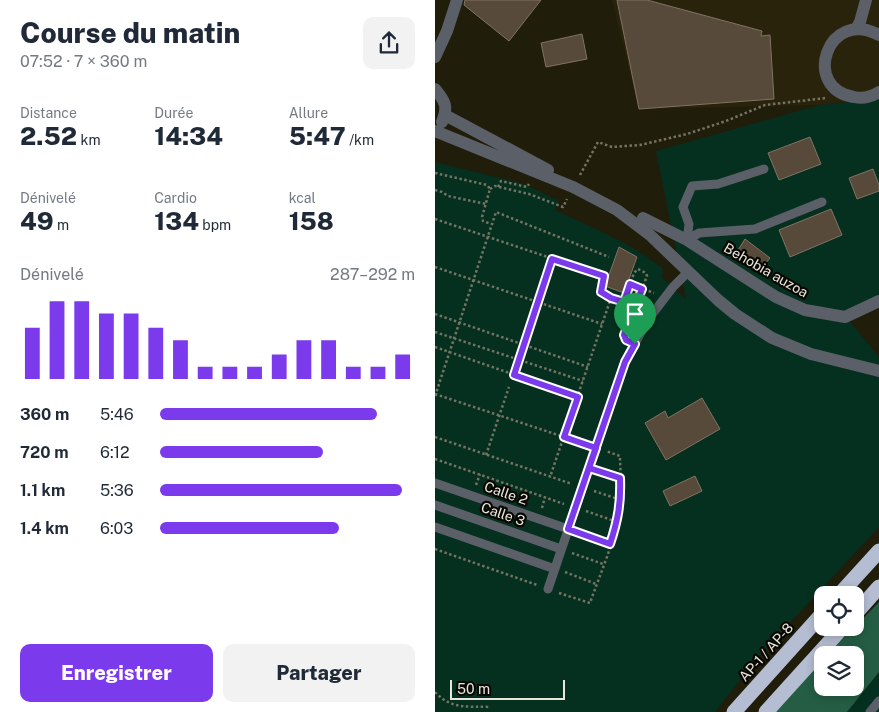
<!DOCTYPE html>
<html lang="fr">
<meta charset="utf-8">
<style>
:root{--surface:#fff;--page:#f2f2f3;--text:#1f2937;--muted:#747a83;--accent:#7c3aed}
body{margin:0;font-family:"Public Sans",sans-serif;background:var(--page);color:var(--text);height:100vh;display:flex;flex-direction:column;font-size:19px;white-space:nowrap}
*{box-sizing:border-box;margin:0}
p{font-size:16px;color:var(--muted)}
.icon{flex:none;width:28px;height:28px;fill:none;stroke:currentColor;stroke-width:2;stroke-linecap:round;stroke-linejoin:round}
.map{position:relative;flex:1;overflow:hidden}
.sheet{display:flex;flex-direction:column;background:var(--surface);width:435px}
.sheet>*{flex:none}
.buttons{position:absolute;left:379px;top:586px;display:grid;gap:10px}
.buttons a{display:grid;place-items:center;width:50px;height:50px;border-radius:10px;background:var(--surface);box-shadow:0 2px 8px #0003;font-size:25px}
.scale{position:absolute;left:15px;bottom:12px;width:115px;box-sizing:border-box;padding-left:5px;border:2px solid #e9e7dc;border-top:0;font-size:14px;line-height:18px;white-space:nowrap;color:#e9e7dc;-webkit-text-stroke:4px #080702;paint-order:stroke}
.pin{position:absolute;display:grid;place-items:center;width:42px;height:42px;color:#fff;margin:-51px -21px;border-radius:50% 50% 50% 0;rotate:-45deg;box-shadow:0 0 5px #0007}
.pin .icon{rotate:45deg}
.round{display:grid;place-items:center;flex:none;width:52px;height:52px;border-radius:10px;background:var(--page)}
.headline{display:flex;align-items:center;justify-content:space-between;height:85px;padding:0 20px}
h1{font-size:28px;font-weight:800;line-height:38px}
.metrics{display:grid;grid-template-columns:repeat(3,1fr);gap:8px;height:85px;padding:5px 20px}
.metrics div{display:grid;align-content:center}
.metrics b{font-size:25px;font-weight:800}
.metrics small{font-size:14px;font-weight:400}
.metrics p{font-size:14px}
.chart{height:140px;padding:10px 20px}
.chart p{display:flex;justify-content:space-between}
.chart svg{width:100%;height:90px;margin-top:5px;stroke:var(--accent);stroke-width:6}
.cta{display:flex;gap:10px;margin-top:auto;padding:10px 20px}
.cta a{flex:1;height:58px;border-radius:10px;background:var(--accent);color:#fff;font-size:20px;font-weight:800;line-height:58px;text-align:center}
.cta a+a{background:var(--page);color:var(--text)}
ul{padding:0 20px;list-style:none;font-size:16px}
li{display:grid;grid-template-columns:80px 60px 1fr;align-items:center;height:38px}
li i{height:12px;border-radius:6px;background:var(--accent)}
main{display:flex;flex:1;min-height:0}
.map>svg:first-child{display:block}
.built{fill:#28230a}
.green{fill:#05301f}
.forest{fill:#245d44}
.building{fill:#574a3a;stroke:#817362}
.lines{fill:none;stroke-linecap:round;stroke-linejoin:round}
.path{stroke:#757364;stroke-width:2.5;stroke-dasharray:2.5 2.5;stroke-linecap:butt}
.service{stroke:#5b5f67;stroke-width:9}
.minor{stroke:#5b5f67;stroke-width:12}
.tertiary{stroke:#5b5f67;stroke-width:12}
.motorway{stroke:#b4bdd1;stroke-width:15}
.route-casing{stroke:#fff;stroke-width:10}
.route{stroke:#7c3aed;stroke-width:6}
.labels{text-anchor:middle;stroke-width:4.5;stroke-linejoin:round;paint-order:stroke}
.street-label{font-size:14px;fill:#e9e7dc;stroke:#080702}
</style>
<main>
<section class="sheet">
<div class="headline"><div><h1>Course du matin</h1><p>07:52 · 7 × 360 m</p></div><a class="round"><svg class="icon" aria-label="share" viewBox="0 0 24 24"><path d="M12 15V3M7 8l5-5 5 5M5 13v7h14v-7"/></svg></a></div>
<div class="metrics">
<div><p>Distance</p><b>2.52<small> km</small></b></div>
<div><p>Durée</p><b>14:34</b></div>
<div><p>Allure</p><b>5:47<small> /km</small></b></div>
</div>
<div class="metrics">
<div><p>Dénivelé</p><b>49<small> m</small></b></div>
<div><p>Cardio</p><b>134<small> bpm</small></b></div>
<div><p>kcal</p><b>158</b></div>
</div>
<div class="chart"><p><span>Dénivelé</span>287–292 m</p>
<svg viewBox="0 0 160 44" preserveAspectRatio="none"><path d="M5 44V19M15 44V6M25 44V6M35 44V12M45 44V12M55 44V19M65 44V25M75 44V38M85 44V38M95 44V38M105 44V32M115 44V25M125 44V25M135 44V38M145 44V38M155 44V32"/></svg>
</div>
<ul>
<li><b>360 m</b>5:46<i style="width:85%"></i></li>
<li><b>720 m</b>6:12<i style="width:64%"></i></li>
<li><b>1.1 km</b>5:36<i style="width:95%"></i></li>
<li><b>1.4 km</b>6:03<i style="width:70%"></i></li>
</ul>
<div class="cta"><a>Enregistrer</a><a>Partager</a></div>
</section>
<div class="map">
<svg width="444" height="712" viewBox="0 0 444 712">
<rect width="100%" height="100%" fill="#201d0b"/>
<path class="built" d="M177,0H444V99L385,105L204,109Z"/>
<path class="green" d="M444,99V298L411,317L444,357V527L322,658L280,712H0V162L89,184L124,201L120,210C157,228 197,243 228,269L227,278L251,299L221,151L385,105Z
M444,672V712H412Z"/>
<path class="forest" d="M444,602V672L412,712H338L387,660L388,688H420V655H392Z"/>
<path class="building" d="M30,0H106L74,41L29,5Z
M182,0H212L327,31L326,36L335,35L339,99L204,109Z
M147,34L152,59L111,67L106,43Z
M375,137L386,164L344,180L333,153Z
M438,169L444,185V191L422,199L414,178Z
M396,209L407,235L355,257L344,230Z
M310,239L335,258L327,268L303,250Z
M184,247L202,257L189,293L170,286Z
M267,398L285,429L231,460L210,423L230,411L233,418Z
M260,476L267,491L235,506L228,491Z"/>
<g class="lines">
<path class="path" d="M0,173L52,185L55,189L47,217L48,221L56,224
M145,175L163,142L177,147L205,145L252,134L291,121L330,105L391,98
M63,187L66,181L92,187L94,184
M55,189L60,186L94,194L128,207L132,199
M0,190L7,192L13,196L51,204
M0,219L169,276L166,292L176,298L115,477
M0,267L167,324
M195,284L219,293
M176,298L189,302L199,273L203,269L211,273L212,276L189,336
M0,314L153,367
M0,332L148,381
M0,347L143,397
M79,375L117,259
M0,394L150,444
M0,396L61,212L174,257
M0,437L137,484
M51,455L74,387
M0,459L129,504
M165,472L185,478
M41,485L45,474
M159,491L186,500
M107,508L110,497
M151,511L182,522
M143,533L175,544
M0,549L102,585
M137,553L168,564
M130,572L161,584
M124,593L155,603C165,574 185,529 186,499C187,485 185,470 185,456L171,451
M0,692C17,710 33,706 56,707"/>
<path class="service" d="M252,240L264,233L320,229L387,202
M252,240L254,224L248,207L257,186L283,184L329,169
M0,483L133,529
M0,505L126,549
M0,527L120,569
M113,589L190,362L212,321L238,287L252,273
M435,712L444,701"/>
<path class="minor" d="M421,29L425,22L431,0
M444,35C392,7 366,89 419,97C428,99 436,97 444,92
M208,218L252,240L341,297L370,310L410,317L444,301"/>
<path class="tertiary" d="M0,57L12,31L22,0
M0,89C11,102 13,107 7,122
M10,115L113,170
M0,131L138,187L182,210L215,235L283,300L300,314L337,338L376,354L444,371"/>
<path class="motorway" d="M404,595L444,551
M420,614L444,587
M299,712L388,613
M331,712L407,628"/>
</g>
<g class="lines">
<defs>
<path id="route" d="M200,344L191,340L189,335L207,289L195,284L189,302L176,298L166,292L169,276L117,259L79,375L143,397L129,437L161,448L154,468L185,478C186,503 183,520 175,544L133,529L190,362L200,344"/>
</defs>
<use href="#route" class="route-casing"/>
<use href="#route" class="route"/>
</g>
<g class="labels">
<g class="street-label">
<text transform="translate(331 270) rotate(30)" y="5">Behobia auzoa</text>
<text transform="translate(71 493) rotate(19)" y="5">Calle 2</text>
<text transform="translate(68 514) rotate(19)" y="5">Calle 3</text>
<text transform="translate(331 652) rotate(-48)" y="5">AP-1 / AP-8</text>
</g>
</g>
</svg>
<div class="buttons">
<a><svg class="icon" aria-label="locate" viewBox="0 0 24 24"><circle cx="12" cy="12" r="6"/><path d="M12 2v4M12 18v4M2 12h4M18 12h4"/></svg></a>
<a><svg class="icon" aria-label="layers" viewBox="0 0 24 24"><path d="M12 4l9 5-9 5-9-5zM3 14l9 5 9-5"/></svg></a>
</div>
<div class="scale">50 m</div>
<div class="pin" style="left:200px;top:344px;background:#1e9e55"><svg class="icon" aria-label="arrive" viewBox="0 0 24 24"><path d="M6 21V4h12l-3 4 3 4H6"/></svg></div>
</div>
</main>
